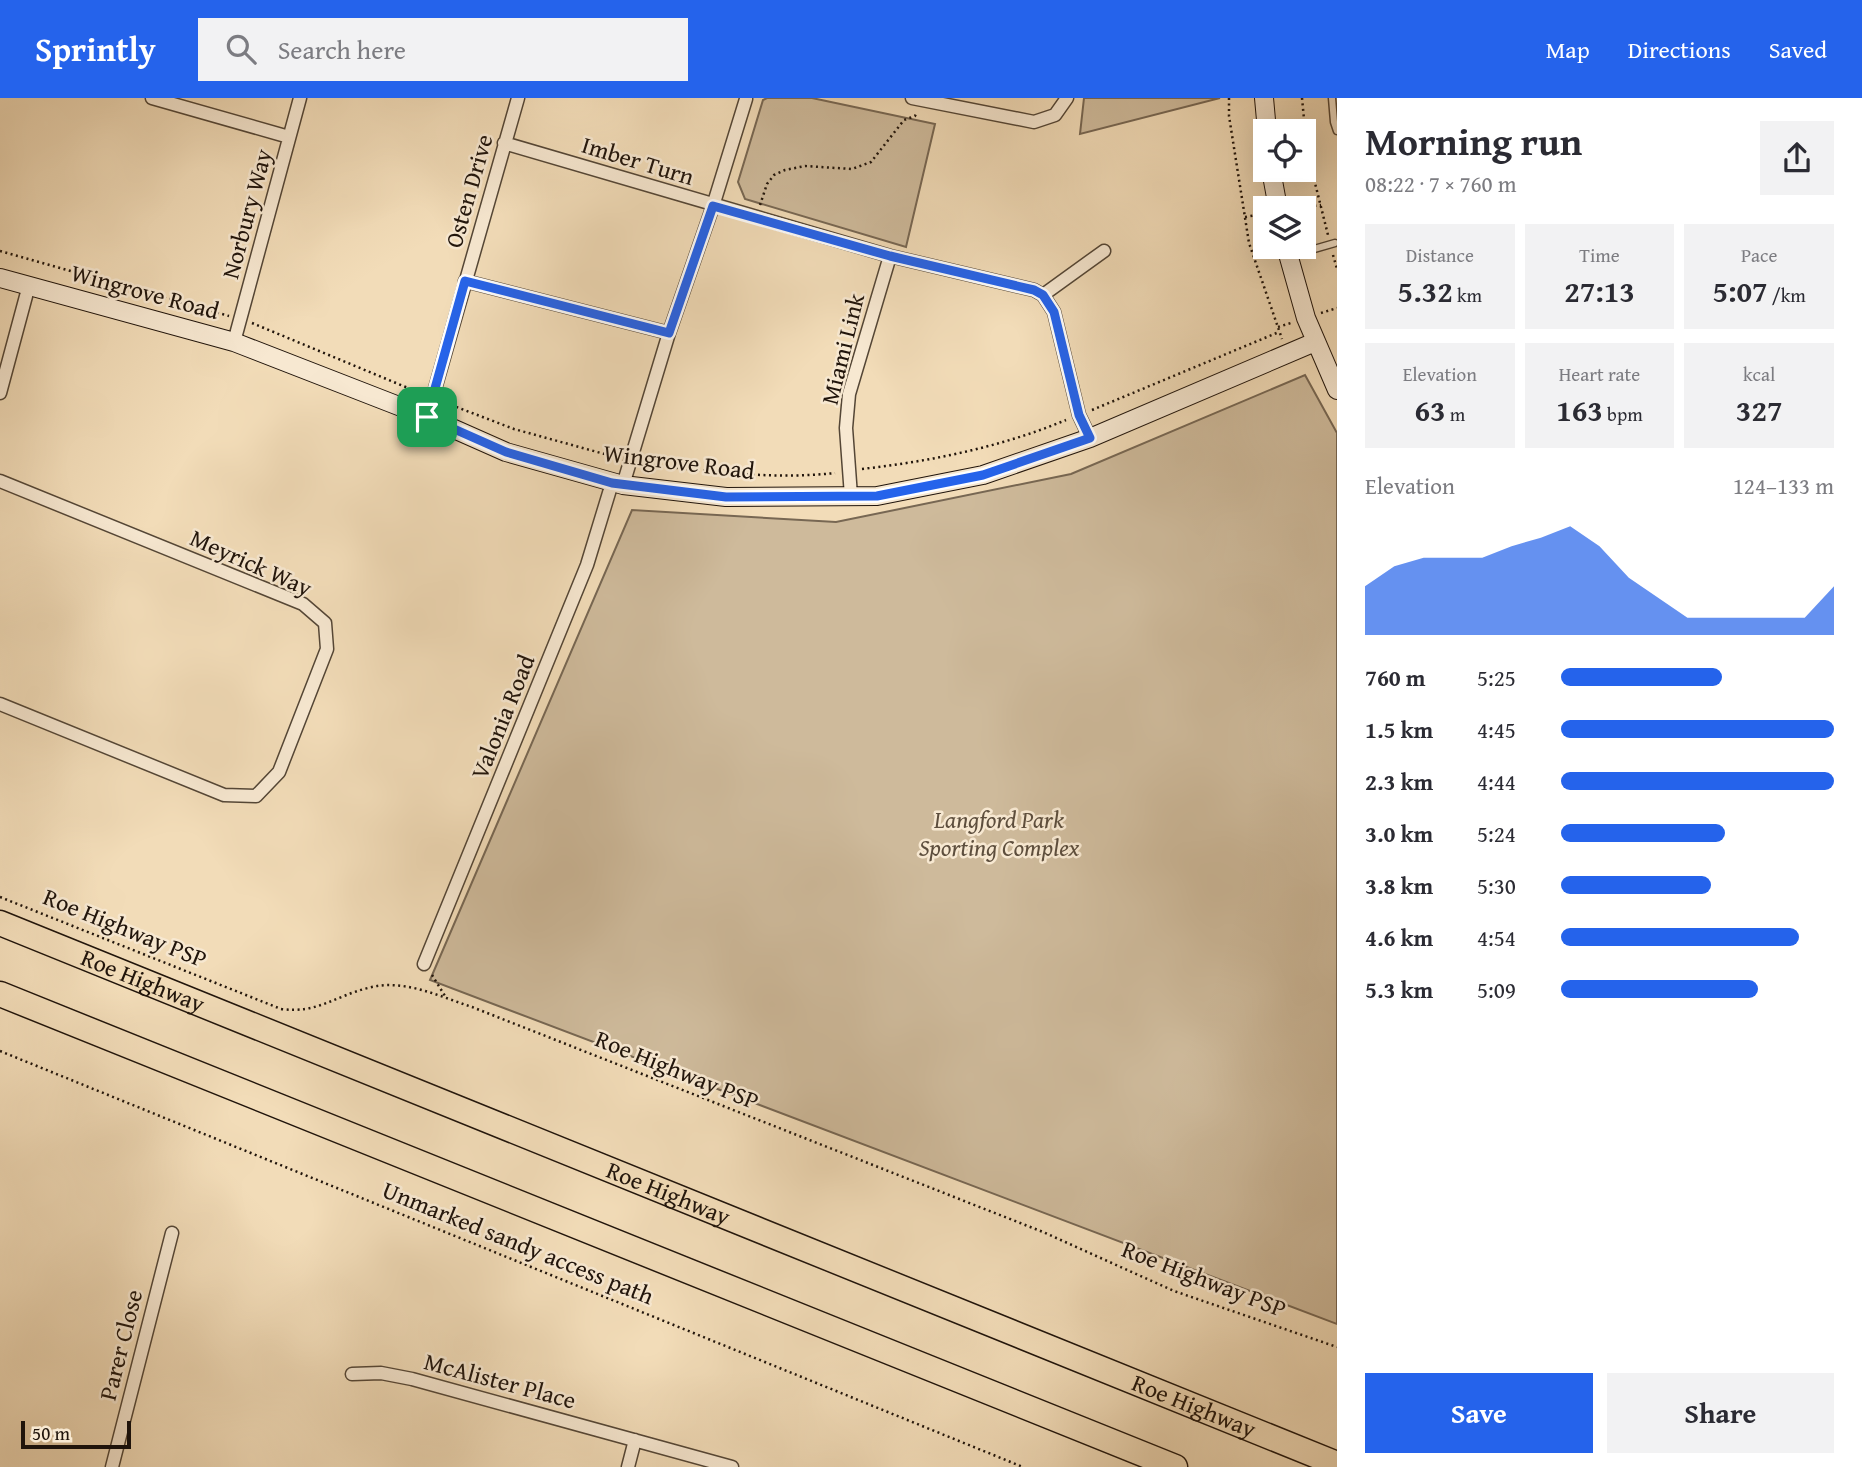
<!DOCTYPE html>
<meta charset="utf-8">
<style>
:root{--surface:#fff;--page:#f2f2f3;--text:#2b2b33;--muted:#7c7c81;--accent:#2563eb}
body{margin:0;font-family:"Gentium Book Plus",serif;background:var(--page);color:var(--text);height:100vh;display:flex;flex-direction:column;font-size:26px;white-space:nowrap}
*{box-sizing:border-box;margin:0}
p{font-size:23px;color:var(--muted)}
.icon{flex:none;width:38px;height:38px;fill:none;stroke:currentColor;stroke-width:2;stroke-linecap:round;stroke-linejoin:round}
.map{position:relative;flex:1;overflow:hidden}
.drawer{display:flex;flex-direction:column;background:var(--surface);width:525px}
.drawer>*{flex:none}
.fabs{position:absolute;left:1253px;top:21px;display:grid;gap:14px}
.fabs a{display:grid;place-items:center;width:63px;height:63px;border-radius:0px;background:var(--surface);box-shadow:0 7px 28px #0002;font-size:35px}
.scale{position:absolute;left:21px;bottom:18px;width:110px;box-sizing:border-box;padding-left:7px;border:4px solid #20140b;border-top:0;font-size:19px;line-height:24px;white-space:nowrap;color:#20140b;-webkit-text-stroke:5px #f7e8d1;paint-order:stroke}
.pin{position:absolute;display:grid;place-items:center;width:60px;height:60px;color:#fff;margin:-30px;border-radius:14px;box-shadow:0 4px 10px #0006}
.round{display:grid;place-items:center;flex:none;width:74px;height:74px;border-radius:0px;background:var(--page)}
.summary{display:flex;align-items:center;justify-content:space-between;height:119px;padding:0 28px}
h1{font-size:38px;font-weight:700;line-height:52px}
.metrics{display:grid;grid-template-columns:repeat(3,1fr);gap:10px;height:119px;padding:7px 28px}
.metrics div{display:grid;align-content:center;border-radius:0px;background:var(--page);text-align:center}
.metrics b{font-size:30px;font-weight:700}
.metrics small{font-size:19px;font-weight:400}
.metrics p{font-size:19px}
.chart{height:196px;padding:14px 28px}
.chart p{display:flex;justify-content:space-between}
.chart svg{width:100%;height:126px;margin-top:7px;fill:var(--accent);opacity:.7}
.button{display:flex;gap:14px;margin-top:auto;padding:14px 28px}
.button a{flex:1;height:80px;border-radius:0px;background:var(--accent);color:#fff;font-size:28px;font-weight:700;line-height:80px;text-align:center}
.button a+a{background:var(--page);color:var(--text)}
ul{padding:0 28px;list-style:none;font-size:23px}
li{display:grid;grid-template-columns:112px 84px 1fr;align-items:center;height:52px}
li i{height:18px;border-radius:9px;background:var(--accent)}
header{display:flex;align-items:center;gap:42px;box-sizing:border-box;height:98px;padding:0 35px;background:var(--accent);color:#fff}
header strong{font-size:33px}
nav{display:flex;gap:38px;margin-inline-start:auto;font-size:24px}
.search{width:490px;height:63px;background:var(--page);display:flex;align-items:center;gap:18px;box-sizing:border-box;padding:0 24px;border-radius:0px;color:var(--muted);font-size:26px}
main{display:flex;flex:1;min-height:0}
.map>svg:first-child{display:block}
.green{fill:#ceba9b;stroke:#776753;stroke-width:2}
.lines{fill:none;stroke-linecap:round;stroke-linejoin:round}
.lane-casing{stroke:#544636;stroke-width:9}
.street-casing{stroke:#544636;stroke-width:15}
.secondary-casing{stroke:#20140b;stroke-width:20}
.highway-casing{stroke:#20140b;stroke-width:27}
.path{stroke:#20140b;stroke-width:2.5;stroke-dasharray:2 3.5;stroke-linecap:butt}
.lane{stroke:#f7e8d1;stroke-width:6}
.street{stroke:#f7e8d1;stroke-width:12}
.secondary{stroke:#f7e8d1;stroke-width:18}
.highway{stroke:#f2dcb8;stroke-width:24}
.route-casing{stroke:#fff;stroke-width:14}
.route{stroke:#2563eb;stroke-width:9}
.labels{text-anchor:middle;stroke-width:5;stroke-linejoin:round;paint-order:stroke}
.street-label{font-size:24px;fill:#20140b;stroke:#f7e8d1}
.park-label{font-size:24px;font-style:italic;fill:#5d4e3d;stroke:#f7e8d1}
</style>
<header>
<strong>Sprintly</strong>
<div class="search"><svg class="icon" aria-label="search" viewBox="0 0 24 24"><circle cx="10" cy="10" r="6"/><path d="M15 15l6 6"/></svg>Search here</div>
<nav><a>Map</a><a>Directions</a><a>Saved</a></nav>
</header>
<main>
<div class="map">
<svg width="1337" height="1369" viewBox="0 0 1337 1369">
<rect width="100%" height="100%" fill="#f2dcb8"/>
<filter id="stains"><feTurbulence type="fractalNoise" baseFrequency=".00286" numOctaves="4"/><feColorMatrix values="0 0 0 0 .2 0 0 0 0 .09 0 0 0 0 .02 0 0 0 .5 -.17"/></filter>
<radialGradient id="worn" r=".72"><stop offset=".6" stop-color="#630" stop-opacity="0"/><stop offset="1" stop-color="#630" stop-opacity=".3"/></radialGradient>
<path class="green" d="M767,0H812L935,26L906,149L745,101L738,84L763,2Z
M1084,0H1220L1080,36Z
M1305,277L1337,335V1226L430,882L632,412L836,424L1071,376Z"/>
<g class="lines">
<defs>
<path id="lane" d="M1332,0L1334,24L1337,33
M1290,158L1335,145"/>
<path id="street" d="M152,0L289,39
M912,0L1034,24L1055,17L1067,0
M504,45L890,158L1034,192L1043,197L1054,214L1079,317L1090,340
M465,183L669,235
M1043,197L1104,153
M234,244L300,0
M0,295L29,187
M427,319L518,0
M0,383L303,506L325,525L327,551L279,674L256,698L224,697L0,606
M623,387L669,235L713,108L746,1
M851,398L846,330L849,296L890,158
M424,866L587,467L612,385
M352,1276L381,1275L412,1281L732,1369
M112,1369L172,1135
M628,1369L635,1342"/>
<path id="secondary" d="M1264,0L1267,33
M1271,72L1278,110
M1286,149L1306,220L1337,292
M0,180L234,244L427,319L506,354L623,387L726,399L877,398L983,377L1090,340L1315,244"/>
<g id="highway">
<path id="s1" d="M0,825L1337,1366"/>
<path d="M0,896L1175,1369"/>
</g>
</defs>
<use href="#lane" class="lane-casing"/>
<use href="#street" class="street-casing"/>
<use href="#secondary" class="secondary-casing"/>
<use href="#highway" class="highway-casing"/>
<path class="path" d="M1229,0V18L1249,145L1282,241
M1302,0L1307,53L1328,137
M760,107L767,86L774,77L785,72L805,68L852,71L871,64L904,22L915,18L917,14
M1298,110L1321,107
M1245,119L1263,116
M0,153L229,218
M1333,157L1337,171
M1321,215L1337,210
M252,225L420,295
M1278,229L1291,225
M446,305L514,331L619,360
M1092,312L1279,234
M643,366C706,373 772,382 835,375
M862,371C932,363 1001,349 1066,322
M0,799L281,911C317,916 335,898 368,890C403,880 438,898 472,909L1043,1134L1174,1193L1337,1249
M432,877L445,898
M0,953L1023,1369"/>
<use href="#lane" class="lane"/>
<use href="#street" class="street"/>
<use href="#secondary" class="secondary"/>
<use href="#highway" class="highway"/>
</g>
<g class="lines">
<defs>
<path id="route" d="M713,108L890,158L1034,192L1043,197L1054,214L1079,317L1090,340L983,377L877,398L726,399L612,385L506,354L427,319L465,183L669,235Z"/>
</defs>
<use href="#route" class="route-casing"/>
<use href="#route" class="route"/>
</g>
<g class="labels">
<g class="street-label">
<text transform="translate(638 63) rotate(17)" y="8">Imber Turn</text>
<text transform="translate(469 93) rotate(-74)" y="8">Osten Drive</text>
<text transform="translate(247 116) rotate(-75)" y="8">Norbury Way</text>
<text transform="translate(145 194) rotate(15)" y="8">Wingrove Road</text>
<text transform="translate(843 251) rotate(-76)" y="8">Miami Link</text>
<text transform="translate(679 364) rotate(7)" y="8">Wingrove Road</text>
<text transform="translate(251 465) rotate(24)" y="8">Meyrick Way</text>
<text transform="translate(503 619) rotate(-68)" y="8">Valonia Road</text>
<text transform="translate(125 830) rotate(22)" y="8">Roe Highway PSP</text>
<text dy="8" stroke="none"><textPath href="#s1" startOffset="154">Roe Highway</textPath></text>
<text transform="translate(677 972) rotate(22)" y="8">Roe Highway PSP</text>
<text dy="8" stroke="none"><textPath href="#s1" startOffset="721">Roe Highway</textPath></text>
<text transform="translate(518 1145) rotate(22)" y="8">Unmarked sandy access path</text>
<text transform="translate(1204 1181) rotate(21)" y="8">Roe Highway PSP</text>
<text transform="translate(121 1247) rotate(-76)" y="8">Parer Close</text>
<text transform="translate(500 1283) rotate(15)" y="8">McAlister Place</text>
<text dy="8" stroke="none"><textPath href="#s1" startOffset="1288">Roe Highway</textPath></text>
</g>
<g class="park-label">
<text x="999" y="730">Langford Park<tspan x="999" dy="28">Sporting Complex</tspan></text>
</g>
</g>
<rect width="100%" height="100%" filter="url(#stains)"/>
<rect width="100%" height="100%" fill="url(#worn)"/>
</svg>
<div class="fabs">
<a><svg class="icon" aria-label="locate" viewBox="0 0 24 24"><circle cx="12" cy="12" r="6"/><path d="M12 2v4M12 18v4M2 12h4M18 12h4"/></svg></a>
<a><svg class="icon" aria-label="layers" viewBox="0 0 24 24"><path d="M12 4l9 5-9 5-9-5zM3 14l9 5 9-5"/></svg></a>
</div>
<div class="scale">50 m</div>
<div class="pin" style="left:427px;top:319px;background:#1e9e55"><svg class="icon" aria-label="arrive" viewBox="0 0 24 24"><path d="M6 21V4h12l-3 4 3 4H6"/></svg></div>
</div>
<section class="drawer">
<div class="summary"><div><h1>Morning run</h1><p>08:22 · 7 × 760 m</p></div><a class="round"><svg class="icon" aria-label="share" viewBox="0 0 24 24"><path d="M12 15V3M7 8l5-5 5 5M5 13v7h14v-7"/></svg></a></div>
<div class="metrics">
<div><p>Distance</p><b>5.32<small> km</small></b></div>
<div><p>Time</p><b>27:13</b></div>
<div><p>Pace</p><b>5:07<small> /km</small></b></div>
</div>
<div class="metrics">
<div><p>Elevation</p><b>63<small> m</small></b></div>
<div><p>Heart rate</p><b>163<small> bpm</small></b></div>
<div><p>kcal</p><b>327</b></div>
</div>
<div class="chart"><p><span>Elevation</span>124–133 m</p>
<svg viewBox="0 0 160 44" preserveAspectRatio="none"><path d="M0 44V27L10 20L20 17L30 17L40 17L50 13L60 10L70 6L80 13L90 24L100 31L110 38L120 38L130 38L140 38L150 38L160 27V44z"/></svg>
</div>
<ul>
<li><b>760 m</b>5:25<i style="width:59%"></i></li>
<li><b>1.5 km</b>4:45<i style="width:100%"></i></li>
<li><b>2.3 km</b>4:44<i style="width:100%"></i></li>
<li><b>3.0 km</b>5:24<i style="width:60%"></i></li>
<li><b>3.8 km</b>5:30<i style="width:55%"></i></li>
<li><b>4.6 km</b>4:54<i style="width:87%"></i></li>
<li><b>5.3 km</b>5:09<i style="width:72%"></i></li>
</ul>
<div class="button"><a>Save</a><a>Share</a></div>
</section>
</main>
